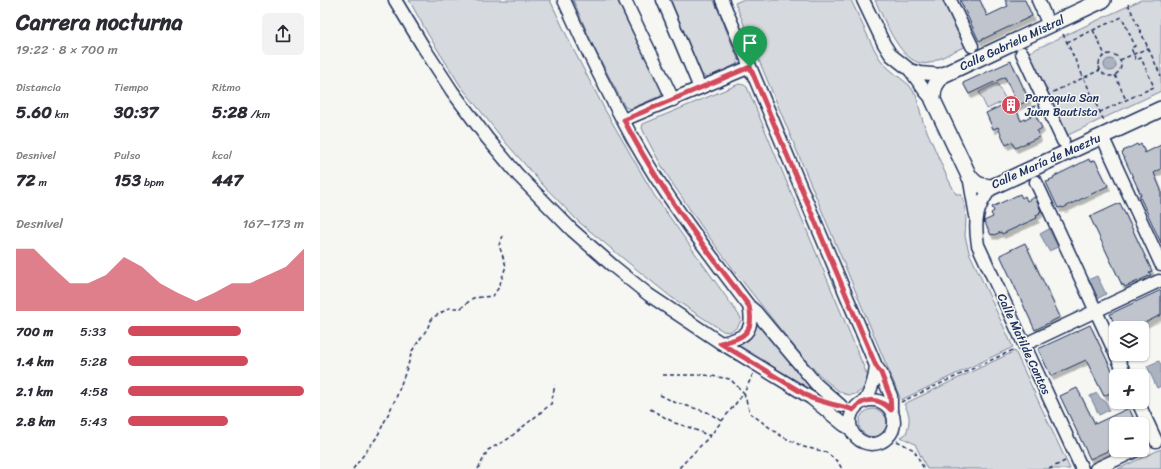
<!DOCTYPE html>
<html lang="es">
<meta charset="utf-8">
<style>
:root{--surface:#fff;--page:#f2f2f3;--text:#2b2b33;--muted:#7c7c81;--accent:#d1495b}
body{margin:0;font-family:Sriracha,sans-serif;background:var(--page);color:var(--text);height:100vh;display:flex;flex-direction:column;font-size:15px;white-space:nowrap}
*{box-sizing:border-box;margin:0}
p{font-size:13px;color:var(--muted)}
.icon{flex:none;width:22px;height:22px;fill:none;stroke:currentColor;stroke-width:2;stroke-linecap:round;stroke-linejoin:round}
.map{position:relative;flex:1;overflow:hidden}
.drawer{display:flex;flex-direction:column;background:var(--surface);width:320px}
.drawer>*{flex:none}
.tools{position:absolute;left:789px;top:321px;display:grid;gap:8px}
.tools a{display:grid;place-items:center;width:40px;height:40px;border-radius:6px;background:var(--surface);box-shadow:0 1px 3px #0004;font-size:20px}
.pin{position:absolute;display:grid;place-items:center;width:34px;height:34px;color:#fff;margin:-41px -17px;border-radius:50% 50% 50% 0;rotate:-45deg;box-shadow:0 0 4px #0007}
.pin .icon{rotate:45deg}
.round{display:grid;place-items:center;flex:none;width:42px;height:42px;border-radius:6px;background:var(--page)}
.summary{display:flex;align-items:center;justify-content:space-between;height:68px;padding:0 16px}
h1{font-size:22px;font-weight:800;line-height:30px}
.stats{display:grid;grid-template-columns:repeat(3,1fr);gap:6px;height:68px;padding:4px 16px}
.stats div{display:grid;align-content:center}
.stats b{font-size:17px;font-weight:800}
.stats small{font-size:11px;font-weight:400}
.stats p{font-size:11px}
.chart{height:112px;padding:8px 16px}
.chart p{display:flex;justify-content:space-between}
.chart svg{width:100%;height:72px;margin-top:4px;fill:var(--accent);opacity:.7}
ul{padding:0 16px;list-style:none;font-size:13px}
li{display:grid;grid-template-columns:64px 48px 1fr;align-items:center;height:30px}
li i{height:10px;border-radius:5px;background:var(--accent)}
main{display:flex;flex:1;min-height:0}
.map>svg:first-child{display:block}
.green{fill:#d6d9dd;stroke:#78849e}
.water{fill:#abb2c0;stroke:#717e99}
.building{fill:#c0c4cd;stroke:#1b2f5e;filter:url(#shadow)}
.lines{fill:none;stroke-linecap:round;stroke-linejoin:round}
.minor-casing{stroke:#1b2f5e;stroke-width:15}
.major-casing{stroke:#1b2f5e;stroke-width:18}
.path{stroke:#1b2f5e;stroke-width:1.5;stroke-dasharray:4 3;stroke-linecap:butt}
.minor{stroke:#f6f6f2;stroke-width:12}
.major{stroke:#f6f6f2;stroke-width:15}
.route-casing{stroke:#fff;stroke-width:8}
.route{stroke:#d1495b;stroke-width:5}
.labels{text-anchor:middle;stroke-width:3;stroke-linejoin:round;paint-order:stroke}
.street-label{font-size:12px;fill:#1b2f5e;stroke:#f6f6f2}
.poi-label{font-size:12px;fill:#1b2f5e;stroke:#f6f6f2;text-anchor:start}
</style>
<main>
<section class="drawer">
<div class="summary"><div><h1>Carrera nocturna</h1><p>19:22 · 8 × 700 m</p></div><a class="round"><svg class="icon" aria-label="share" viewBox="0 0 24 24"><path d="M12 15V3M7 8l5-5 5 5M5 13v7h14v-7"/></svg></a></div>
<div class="stats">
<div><p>Distancia</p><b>5.60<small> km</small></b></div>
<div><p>Tiempo</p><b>30:37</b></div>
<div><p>Ritmo</p><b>5:28<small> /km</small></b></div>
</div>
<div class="stats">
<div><p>Desnivel</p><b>72<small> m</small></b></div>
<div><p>Pulso</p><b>153<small> bpm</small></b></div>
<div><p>kcal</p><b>447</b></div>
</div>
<div class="chart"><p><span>Desnivel</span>167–173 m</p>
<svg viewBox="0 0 160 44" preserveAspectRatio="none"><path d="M0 44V6L10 6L20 17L30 27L40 27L50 22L60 11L70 17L80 27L90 33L100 38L110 33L120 27L130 27L140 22L150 17L160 6V44z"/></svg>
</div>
<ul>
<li><b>700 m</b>5:33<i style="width:64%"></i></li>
<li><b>1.4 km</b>5:28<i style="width:68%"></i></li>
<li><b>2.1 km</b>4:58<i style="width:100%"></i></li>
<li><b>2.8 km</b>5:43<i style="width:57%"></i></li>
</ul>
</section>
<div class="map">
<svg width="841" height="469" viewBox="0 0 841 469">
<defs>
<filter id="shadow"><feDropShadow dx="2.5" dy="4.5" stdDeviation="0" flood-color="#0004"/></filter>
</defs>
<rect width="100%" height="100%" fill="#f6f6f2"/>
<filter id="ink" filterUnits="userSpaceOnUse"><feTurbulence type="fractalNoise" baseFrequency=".025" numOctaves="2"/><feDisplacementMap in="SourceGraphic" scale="8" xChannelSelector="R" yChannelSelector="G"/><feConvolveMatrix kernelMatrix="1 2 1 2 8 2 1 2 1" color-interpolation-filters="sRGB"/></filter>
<g filter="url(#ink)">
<path class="green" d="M89,0H230L253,49L285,110L334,195L421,318C420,326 416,329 409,332L403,331L351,297L310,264L259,222L223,185L186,143L140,85L109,36Z
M253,0H298L310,26L340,84L343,90L340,96L310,109L305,107L273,46Z
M349,0H394L418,59L417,64L390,77L384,76L380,74Z
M422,0H531L552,45L560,59L568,68L589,85L596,95L603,122L627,177L636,194H641L644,202L646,218L645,236L649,252L693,347L581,400L415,3Z
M555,0H628L649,45C639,49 630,53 621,58C617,59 613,62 610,63C582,70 564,18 555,0Z
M821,0H841V91L744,137L705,54Z
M677,83L686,100L667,109L659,92Z
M419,84L424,85L427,87L548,377C547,388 536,398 525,394C519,392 514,387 510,384C489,367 474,346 457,325C424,283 390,241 361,196C351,182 342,167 334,152C330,144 325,136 322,128L323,124Z
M434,313L500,395L413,345Z
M695,351L750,469H607L595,444L581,437L586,434C590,421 591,416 584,404Z
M539 423a14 14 0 1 1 28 0a14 14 0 1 1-28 0Z
M841,449V469H798Z"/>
<path class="water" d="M784 65a6 6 0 1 1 12 0a6 6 0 1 1-12 0Z
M729,229L738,247L729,251L720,234Z
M777,276L786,294L777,299L768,280Z
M839,361L841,365V386L837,388L827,366Z
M777,393L780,398L786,402L789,410L779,415L770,396Z"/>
<path class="building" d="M640,0H660L667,16L688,6L685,0H705L712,16L659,41Z
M691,61L709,100L695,107L701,121L715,114L722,128L717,131L719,137L695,148L692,142L686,145L678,127L673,129L666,113L687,103L694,97L685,77L649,94L643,83Z
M817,144L818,146L821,144L825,153L841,145V169L834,173L841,190V243L819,195H821L802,153L804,152L803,151Z
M769,159L770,162L775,160L788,186L747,206L743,208L742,207L738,208L726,182L730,181L729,180L734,178L733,177Z
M700,194L702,198L705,196L707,201L715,197L721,211L719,212L720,213L716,215L717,218L682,234L681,232L674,235L673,234L671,235L664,221L673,217L671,213L674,211L672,207Z
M800,203L832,271L829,272L831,275L805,287L804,285H802L770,217Z
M705,243L740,317L715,330L680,255Z
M841,290V315L820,325L821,328H796L790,314Z
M770,325L796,379V390L784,396L766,360L731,376L718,349Z
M757,388L775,424L809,408L816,424H796V447L770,459L740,396Z"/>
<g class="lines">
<defs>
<path id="minor" d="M75,0L104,48L132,91L167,138L198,175L252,230L293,266L329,295L401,343L491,398L524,425L531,429
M244,0C265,47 288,94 313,139C346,198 388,252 429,306L436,312L496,384L521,406
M305,0C320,34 338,66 353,100
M343,0L380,88
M402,0L556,366L561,373L571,396V410
M543,0L564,44L571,55L590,70L605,91L613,100
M630,0L652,46
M718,0L729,25
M702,53L743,141
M590,70L600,73L623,75
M303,120L430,67
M782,136L841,264
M649,176L656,216
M716,182L806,376
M672,187C656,207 654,221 658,245L762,469
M712,341L839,281
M401,343C424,338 435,333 429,306
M530 422a22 22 0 1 1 44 0a22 22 0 1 1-44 0Z
M545,401C552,389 555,380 556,366
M818,402L836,441
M776,469L817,450"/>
<path id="major" d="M783,0L623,75C615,84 613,88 613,100L649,176C657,186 661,186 672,187L841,109"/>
</defs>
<use href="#minor" class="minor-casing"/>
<use href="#major" class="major-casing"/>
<path class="path" d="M808,4L841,76
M773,30L785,55
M743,34L784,121
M747,42L802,17L815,46L811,48L816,60L821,58L834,87L780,112
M779 65a11 11 0 1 1 22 0a11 11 0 1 1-22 0Z
M800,60L828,48
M795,75L806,100
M733,92L780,70
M712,107L716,106
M433,374L424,393L430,413L461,436L484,447L506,452L518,462L522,469
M343,375H385L410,379L424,393L390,436L358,469
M340,395L354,402L387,412L402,421
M581,402L695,349
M330,409L355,423L368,427L390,436
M577,441L594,450L604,469
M33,469L57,437L76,398L88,365L92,351L107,329L112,318L129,308H141L153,298L173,296L179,287L186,266L179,245L183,236
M158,469L168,450L188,439L231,404L235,385
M729,469L747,460"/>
<use href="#minor" class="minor"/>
<use href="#major" class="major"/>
</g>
</g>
<g class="lines" filter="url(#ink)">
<defs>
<path id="route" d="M430,67L556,366L561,373L570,396L571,410C559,397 544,397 533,410L528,408L511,404L491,398L400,343C424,339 435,332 429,306C384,247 338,187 304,120Z"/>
</defs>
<use href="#route" class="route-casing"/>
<use href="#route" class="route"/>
</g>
<defs>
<symbol id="building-disc" viewBox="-11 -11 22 22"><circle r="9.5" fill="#d1495b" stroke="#f6f6f2"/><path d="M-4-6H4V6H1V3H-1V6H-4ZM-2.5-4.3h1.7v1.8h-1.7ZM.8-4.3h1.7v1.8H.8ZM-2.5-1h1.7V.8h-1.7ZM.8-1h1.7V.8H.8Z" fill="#fff"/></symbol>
</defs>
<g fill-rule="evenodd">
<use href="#building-disc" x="680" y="94" width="22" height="22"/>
</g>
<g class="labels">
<g class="street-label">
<text transform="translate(692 43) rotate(-25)" y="4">Calle Gabriela Mistral</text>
<text transform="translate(726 161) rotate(-24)" y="4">Calle María de Maeztu</text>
<text transform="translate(704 344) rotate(65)" y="4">Calle Matilde Cantos</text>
</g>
<g class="poi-label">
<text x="705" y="102">Parroquia San<tspan x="705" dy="14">Juan Bautista</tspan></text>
</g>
</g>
</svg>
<div class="tools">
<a><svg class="icon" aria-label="layers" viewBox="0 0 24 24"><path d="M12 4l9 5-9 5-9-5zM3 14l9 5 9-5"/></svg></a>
<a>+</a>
<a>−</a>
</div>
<div class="pin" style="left:430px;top:67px;background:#1e9e55"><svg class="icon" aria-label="arrive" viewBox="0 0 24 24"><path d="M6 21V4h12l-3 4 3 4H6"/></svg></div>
</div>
</main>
